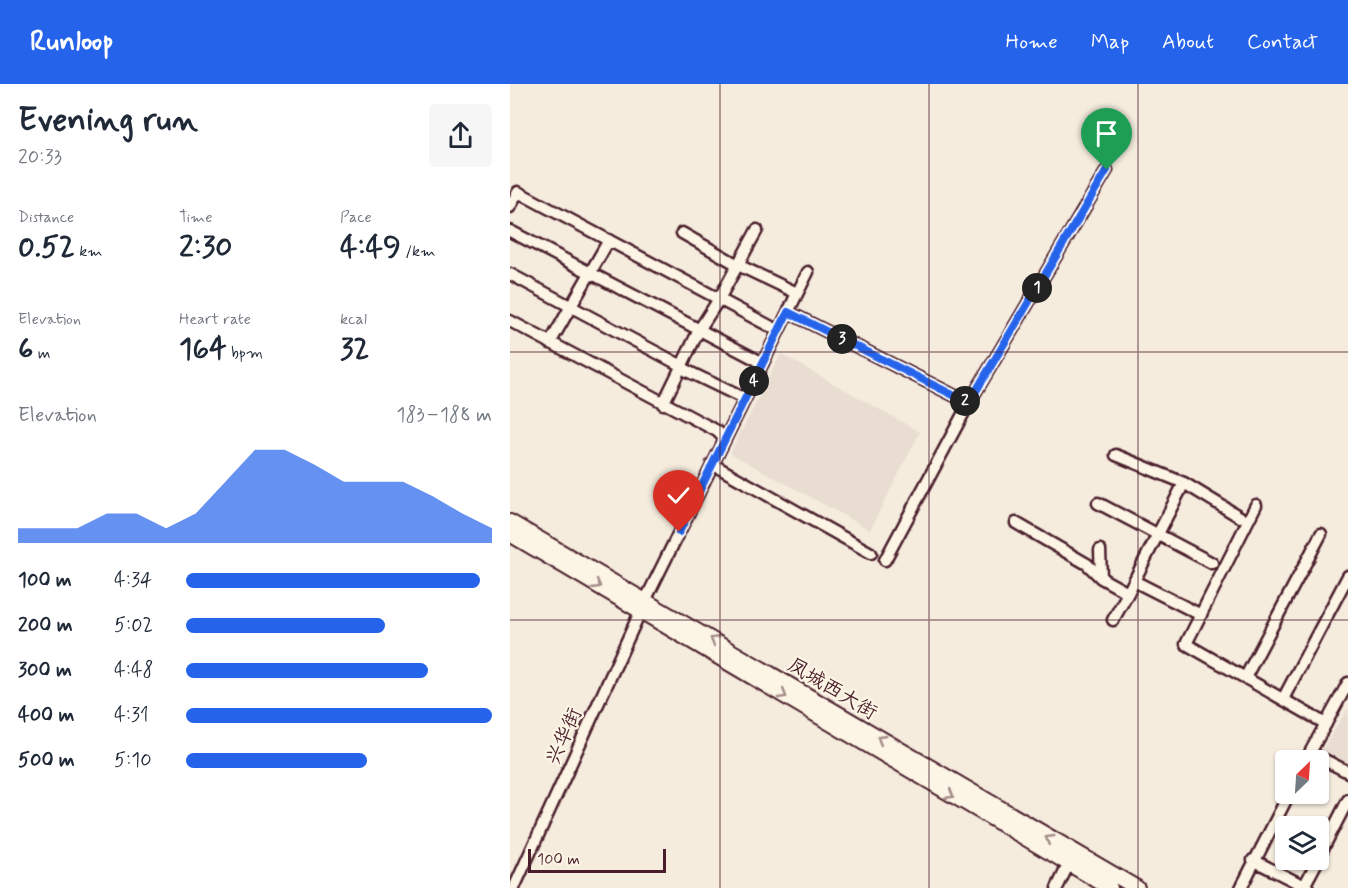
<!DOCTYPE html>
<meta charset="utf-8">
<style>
:root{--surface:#fff;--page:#f6f6f7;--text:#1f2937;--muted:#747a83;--accent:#2563eb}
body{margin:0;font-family:Mynerve,"LXGW WenKai TC",sans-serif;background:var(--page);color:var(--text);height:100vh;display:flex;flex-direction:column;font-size:22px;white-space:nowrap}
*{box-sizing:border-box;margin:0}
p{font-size:20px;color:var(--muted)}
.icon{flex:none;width:33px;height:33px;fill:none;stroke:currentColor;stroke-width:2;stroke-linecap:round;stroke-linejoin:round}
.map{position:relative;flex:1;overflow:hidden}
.details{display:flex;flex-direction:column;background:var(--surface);width:510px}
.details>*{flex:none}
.needle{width:39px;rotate:25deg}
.tools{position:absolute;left:765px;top:666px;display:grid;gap:12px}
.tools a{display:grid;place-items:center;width:54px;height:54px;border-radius:6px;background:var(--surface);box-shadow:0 2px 4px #0004;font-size:30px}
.scale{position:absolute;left:18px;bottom:15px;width:138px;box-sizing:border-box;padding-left:6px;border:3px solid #4a1f2b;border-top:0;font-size:16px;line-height:21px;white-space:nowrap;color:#4a1f2b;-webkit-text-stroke:4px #fcf5e5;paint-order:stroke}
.pin{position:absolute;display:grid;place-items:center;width:51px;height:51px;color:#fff;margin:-62px -26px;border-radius:50% 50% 50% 0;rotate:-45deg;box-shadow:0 0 6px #0007}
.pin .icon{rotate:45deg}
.km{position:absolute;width:30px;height:30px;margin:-15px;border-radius:50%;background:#222;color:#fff;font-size:16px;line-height:30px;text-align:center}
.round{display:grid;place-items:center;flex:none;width:63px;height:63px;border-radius:6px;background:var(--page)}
.head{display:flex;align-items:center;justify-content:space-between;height:102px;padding:0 18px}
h1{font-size:33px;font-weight:700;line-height:45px}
.figures{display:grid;grid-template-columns:repeat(3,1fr);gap:9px;height:102px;padding:6px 18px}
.figures div{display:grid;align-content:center}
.figures b{font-size:30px;font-weight:700}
.figures small{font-size:16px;font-weight:400}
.figures p{font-size:16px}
.chart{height:168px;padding:12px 18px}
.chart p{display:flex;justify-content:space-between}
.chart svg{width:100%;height:108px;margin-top:6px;fill:var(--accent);opacity:.7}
ul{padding:0 18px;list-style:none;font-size:20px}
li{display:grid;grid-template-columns:96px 72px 1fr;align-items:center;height:45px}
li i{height:15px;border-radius:8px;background:var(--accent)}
header{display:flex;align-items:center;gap:36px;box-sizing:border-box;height:84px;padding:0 30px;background:var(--accent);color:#fff}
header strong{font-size:28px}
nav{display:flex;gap:33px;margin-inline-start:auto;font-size:21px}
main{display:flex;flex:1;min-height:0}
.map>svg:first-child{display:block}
.built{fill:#e8ddd0}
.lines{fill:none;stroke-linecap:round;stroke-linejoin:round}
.minor-casing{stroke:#4a1f2b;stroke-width:15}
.major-casing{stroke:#4a1f2b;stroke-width:18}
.minor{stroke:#fcf5e5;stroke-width:10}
.major{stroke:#fcf5e5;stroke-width:14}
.oneway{stroke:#a38a88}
.route-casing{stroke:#fff;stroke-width:12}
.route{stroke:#2563eb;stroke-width:8}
.grid{fill:none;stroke:#4a1f2b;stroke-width:1.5;stroke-opacity:0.55}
.labels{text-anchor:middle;stroke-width:4.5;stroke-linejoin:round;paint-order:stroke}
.street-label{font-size:20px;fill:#4a1f2b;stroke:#fcf5e5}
</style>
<header>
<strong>Runloop</strong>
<nav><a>Home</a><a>Map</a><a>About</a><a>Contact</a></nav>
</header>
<main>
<section class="details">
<div class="head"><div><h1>Evening run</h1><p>20:33</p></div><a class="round"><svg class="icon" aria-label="share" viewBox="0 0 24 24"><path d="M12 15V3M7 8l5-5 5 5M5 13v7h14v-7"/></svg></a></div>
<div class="figures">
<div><p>Distance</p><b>0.52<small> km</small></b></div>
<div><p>Time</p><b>2:30</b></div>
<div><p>Pace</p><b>4:49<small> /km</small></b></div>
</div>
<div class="figures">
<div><p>Elevation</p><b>6<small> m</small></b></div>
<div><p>Heart rate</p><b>164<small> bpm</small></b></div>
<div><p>kcal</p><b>32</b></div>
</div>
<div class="chart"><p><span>Elevation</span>183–188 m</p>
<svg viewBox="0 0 160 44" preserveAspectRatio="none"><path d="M0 44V38L10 38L20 38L30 32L40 32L50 38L60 32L70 19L80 6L90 6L100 12L110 19L120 19L130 19L140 25L150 32L160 38V44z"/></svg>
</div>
<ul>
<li><b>100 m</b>4:34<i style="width:96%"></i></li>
<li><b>200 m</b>5:02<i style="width:65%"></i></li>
<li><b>300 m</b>4:48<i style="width:79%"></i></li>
<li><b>400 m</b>4:31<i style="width:100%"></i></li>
<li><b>500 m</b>5:10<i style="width:59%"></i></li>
</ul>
</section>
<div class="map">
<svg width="838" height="804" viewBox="0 0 838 804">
<rect width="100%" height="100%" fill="#f5ecde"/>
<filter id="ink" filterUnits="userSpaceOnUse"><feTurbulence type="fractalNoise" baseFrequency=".0167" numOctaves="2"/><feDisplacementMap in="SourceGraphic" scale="12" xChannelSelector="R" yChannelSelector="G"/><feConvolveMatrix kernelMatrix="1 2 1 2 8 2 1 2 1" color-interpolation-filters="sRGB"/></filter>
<g filter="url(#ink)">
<path class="built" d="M271,270L410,348L360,446L220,369Z
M838,624V682L810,669Z"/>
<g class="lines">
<defs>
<path id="minor" d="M0,123L8,108L269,247
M0,147L253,279
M172,149L228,181L287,209L282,220L298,188
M0,190L172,282L177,287L235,315
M278,228L459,319
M0,237L207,347L215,355
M40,259L99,156
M153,320L189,246L209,215L247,146
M606,371L674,399
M202,380L361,469
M588,419L702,479
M746,421L676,560L816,640
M506,439L577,480L591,494
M590,466L591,494L618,509L624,497
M375,476L459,319L597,86
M691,531L624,497L674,399L730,433
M603,536L618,509
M735,594L811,450
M773,615L838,492
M801,669L838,688
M796,676L838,599
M808,774L838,716
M743,776L798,804
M4,804L136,515L282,220
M547,804L561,775
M731,804L779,710
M793,804L808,776"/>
<path id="major" d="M0,438L627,804
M0,450L600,804"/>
</defs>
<use href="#minor" class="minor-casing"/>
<use href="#major" class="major-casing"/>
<use href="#minor" class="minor"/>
<use href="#major" class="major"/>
</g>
<defs><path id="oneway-chevron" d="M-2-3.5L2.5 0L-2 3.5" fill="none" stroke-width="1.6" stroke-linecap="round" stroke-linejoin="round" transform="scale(1.5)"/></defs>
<g class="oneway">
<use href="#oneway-chevron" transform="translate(87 501) rotate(30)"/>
<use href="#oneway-chevron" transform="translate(204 556) rotate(-149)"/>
<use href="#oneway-chevron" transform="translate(273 611) rotate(31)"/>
<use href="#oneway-chevron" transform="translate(371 655) rotate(-149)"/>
<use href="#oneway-chevron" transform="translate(440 711) rotate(31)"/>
<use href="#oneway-chevron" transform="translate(539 755) rotate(-149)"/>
</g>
</g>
<g class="lines" filter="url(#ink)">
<defs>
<path id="route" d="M169,448L278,228L459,319L597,86"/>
</defs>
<use href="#route" class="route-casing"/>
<use href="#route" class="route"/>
</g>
<path class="grid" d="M210,0V804M419,0V804M628,0V804M0,268H838M0,536H838"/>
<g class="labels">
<g class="street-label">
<text transform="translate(323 604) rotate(31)" y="7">凤城西大街</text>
<text transform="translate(53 652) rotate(-66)" y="7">兴华街</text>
</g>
</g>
</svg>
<div class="tools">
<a><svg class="needle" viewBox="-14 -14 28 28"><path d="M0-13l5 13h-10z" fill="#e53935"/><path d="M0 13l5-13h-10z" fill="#747a83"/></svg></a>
<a><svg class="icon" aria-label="layers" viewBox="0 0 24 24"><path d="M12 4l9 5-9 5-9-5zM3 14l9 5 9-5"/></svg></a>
</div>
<div class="scale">100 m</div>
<div class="pin" style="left:597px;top:86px;background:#1e9e55"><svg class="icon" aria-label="arrive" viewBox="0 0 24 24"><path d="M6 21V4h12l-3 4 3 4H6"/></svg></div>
<div class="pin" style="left:169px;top:448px;background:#d93025"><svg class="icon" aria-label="check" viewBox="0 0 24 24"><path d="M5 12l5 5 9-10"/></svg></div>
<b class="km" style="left:527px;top:204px">1</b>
<b class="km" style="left:455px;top:317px">2</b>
<b class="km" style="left:332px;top:255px">3</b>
<b class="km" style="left:244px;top:297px">4</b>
</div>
</main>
